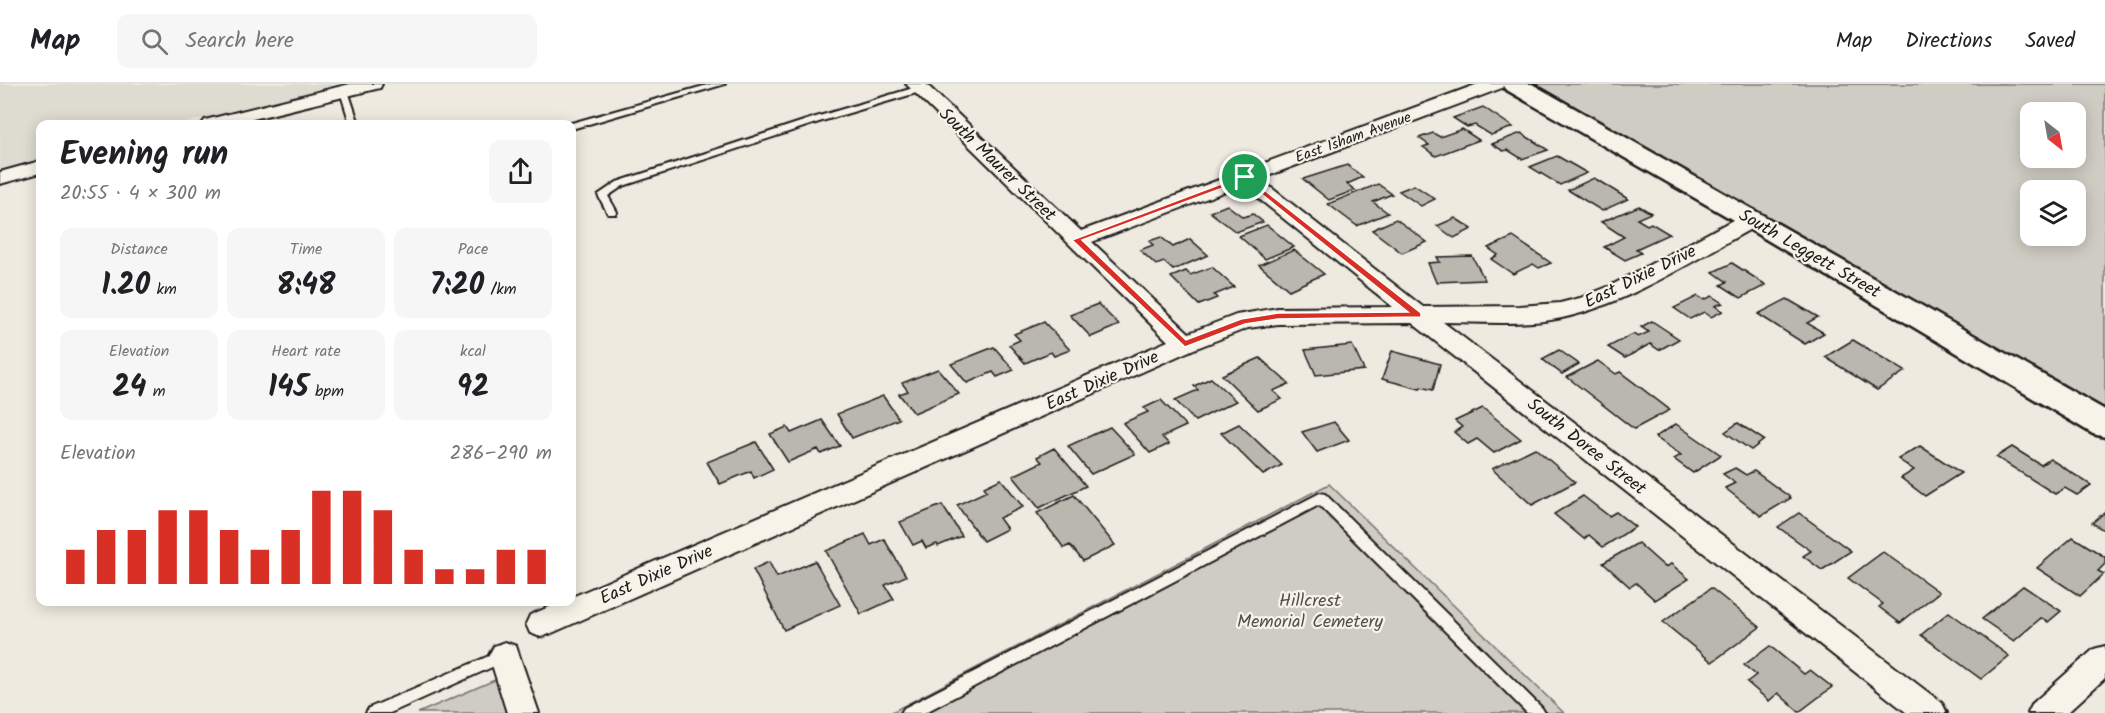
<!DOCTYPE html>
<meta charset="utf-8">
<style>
:root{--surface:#fff;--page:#f6f6f6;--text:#202124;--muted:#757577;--line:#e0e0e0;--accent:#d93025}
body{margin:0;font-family:Kalam,sans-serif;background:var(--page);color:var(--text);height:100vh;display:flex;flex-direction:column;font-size:22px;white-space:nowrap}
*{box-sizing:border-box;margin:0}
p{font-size:20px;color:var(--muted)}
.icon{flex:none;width:33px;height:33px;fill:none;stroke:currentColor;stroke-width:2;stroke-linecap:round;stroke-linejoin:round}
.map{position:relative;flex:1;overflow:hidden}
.side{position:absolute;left:36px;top:36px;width:540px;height:486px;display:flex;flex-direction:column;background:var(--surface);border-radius:12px;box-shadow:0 3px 15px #0003}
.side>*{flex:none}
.needle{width:39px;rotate:149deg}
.fabs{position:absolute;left:2020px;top:18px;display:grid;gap:12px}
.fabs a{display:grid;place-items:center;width:66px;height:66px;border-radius:12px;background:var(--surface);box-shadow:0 3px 15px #0003;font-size:30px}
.pin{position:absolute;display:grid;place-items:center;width:51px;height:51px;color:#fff;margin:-26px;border:3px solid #fff;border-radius:50%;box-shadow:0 2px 6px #0007}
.round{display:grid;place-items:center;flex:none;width:63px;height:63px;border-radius:12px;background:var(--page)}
.summary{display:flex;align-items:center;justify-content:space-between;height:102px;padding:0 24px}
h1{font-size:33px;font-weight:600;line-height:45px}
.metrics{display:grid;grid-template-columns:repeat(3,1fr);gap:9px;height:102px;padding:6px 24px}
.metrics div{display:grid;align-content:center;border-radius:12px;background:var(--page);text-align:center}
.metrics b{font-size:30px;font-weight:600}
.metrics small{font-size:16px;font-weight:400}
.metrics p{font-size:16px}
.chart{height:168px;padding:12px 24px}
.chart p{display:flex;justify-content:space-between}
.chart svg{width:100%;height:108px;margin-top:6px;stroke:var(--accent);stroke-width:6}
header{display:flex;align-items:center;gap:36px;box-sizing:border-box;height:84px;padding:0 30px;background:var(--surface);border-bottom:2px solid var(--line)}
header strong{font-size:28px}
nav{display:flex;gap:33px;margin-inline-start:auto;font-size:21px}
.search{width:420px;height:54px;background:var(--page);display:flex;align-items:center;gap:15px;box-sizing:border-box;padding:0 21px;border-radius:12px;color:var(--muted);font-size:22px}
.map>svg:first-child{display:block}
.built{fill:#dedbd1}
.green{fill:#cfccc3;stroke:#767470;stroke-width:1.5;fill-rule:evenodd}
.building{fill:#bab7af;stroke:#1c1c1c;stroke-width:1.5}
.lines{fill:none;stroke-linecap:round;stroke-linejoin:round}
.lane-casing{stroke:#1c1c1c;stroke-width:4}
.street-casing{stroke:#1c1c1c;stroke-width:4}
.secondary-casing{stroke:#1c1c1c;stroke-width:5}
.lane{fill:#f7f3e8;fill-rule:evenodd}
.street{fill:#f7f3e8;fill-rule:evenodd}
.secondary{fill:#f7f3e8;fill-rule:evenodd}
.route{fill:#d93025;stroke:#fff;stroke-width:1.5;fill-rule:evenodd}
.labels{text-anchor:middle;stroke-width:4.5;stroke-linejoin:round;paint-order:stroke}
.far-street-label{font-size:15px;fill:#1c1c1c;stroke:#f7f3e8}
.street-label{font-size:18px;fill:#1c1c1c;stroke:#f7f3e8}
.park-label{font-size:18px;fill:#52514e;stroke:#f7f3e8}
</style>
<header>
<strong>Map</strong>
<div class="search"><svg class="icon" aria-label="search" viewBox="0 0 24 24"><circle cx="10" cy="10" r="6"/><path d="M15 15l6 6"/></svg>Search here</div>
<nav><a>Map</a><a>Directions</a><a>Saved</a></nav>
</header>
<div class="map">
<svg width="2105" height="629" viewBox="0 0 2105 629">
<rect width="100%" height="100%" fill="#eeeae0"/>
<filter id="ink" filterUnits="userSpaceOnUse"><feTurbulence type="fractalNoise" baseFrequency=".0167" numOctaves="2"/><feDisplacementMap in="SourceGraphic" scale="12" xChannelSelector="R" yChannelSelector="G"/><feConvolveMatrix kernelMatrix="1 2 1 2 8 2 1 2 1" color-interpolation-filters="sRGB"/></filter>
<g filter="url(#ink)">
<path class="built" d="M0,0H332V3L181,40H40V76L0,86Z"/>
<path class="green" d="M1535,0H2105V326ZM2031,28H2076V74H2031ZM2031,106H2076V152H2031Z
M1329,400L1564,629H890Z
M504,592L522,629H418Z"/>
<path class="building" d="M1483,23L1513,43L1491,51L1475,41L1467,43L1453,34Z
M1462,45L1479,56L1436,72L1423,63L1429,61L1419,54L1433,49L1440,53Z
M1521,49L1548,66L1522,75L1508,66L1503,67L1492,60Z
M1557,72L1587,89L1560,101L1530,83Z
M1347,81L1363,93L1347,100L1355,106L1329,116L1303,95Z
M1594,94L1628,115L1602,127L1568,106Z
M1378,100L1392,110L1373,118L1388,129L1357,142L1328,120Z
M1414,101L1435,115L1421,122L1399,107Z
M1227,121L1243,133L1253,130L1263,138L1236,148L1210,128Z
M1639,122L1651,129L1637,135L1647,141L1651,139L1669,150L1636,165L1641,169L1625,176L1604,163L1624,153L1601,138Z
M1455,134L1472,145L1454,154L1437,142Z
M1396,135L1427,158L1402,169L1372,146Z
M1267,141L1294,163L1265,175L1239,152Z
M1161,153L1173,163L1190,155L1208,171L1173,186L1164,178L1156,181L1140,166L1153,161L1149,157Z
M1513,153L1551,179L1539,184L1533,180L1513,190L1491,175L1498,171L1488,164Z
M1294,166L1324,190L1289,206L1259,181Z
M1472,172L1485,196L1436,198L1428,179L1440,178L1437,173Z
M1732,179L1766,201L1741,214L1721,201L1727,198L1713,188Z
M1212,183L1234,203L1214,211L1217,214L1199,221L1171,193L1186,187L1190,191Z
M1698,212L1704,216L1712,212L1723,219L1715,222L1723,227L1711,233L1704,228L1690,235L1674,224Z
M1787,215L1818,233L1807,239L1824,249L1805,260L1758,230Z
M1098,220L1119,241L1091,253L1070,231Z
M1652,237L1679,255L1659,266L1650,260L1625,274L1608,263L1633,250L1638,253L1649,248L1641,243Z
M1044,238L1070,266L1054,272L1051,268L1025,279L1009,261L1020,256L1014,250Z
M1853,256L1905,287L1877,306L1825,273Z
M1352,261L1364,286L1316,291L1305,266Z
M994,263L1014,286L997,293L993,288L967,299L951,280Z
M1559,266L1579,280L1562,290L1542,275Z
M1392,267L1440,280L1433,306L1421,303L1420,305L1382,295Z
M1260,274L1289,300L1273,307L1282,315L1258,326L1222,291Z
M1598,277L1616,290L1620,288L1670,326L1634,345L1567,293Z
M938,285L959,310L914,329L899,310L908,307L902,299Z
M1211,294L1236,317L1195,337L1175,316L1198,306L1194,302Z
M883,312L899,335L852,354L837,330Z
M1161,316L1186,342L1162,353L1169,360L1150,369L1123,339L1148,328L1144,324Z
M1483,324L1521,355L1494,369L1477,355L1468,360L1454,348L1462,343L1455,337Z
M822,336L840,362L821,370L818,365L788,378L770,350L787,343L791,349Z
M1334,338L1349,356L1317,368L1302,348Z
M1738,339L1764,356L1751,366L1725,348Z
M1239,340L1282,381L1263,391L1221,349Z
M1676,340L1721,371L1693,389L1674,375L1681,371L1655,353Z
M1110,343L1135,370L1091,390L1068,362Z
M756,358L773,385L754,394L751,387L720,400L707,378Z
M1920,362L1961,389L1925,412L1901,394L1914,386L1898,375Z
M2012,363L2041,381L2050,375L2091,401L2077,411L2065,404L2055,410L1996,373Z
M1054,364L1086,402L1039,424L1013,392L1042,378L1037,373Z
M1535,364L1575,398L1532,421L1492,385Z
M1735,384L1746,391L1754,387L1791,414L1761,432L1725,404L1735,399L1723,390Z
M1001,395L1023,423L999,434L1007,445L983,457L957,421L987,407L984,403Z
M1074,411L1115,461L1083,477L1070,461L1064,464L1037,429Z
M1583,412L1609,432L1616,428L1635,443L1603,463L1589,451L1584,455L1554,430Z
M942,421L962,452L938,462L937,460L926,464L922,457L913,461L900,438Z
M2105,428V447L2092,439Z
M1799,429L1851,467L1822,486L1803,472L1811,467L1778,443Z
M865,450L871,461L884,455L906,492L885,501L894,515L861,530L826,467Z
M2073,453L2105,473V480L2098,487L2104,490L2080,512L2037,484Z
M1638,459L1665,483L1671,480L1689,495L1655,516L1636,499L1630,503L1603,479Z
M1883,468L1939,508L1900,539L1879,523L1883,520L1848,494Z
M815,477L840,521L784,546L753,485L769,478L777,493Z
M2023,502L2061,527L2048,538L2041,534L2014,557L1982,535Z
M1711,504L1760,543L1712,578L1663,538Z
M1949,528L2009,572L1981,595L1921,551Z
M1770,562L1804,590L1810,586L1832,603L1799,628L1778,609L1769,617L1747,598L1756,591L1744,581Z"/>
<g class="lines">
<defs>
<path id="lane" d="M711,0H725L575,44L572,45V40H568Z
M920,2L923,3V7L822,37L623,102L608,112L617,128L616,130H608L598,111L617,98L816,33Z
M344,4L348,7L359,40H350L340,7Z
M1320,409L1325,410L1542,624L1545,629H1527L1319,421L924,629H901L904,624Z
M505,565L510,567L512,571L510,575L390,629H366L369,624Z"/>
<path id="street" d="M350,0H382L380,4L233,40H202L205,36Z
M906,0H926L1081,147L1478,0H1504L1502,4L1260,95L1423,223L1519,222L1560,219L1580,214L1610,202L1744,130L1752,129L1760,130L1763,135L1760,140C1698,173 1631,219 1562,234C1524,242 1482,238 1443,238L1942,619L1947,629H1907L1412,239L1278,240L1248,244L1194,265L552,549L541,553L530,549L526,540L530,531L561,518H572V513L1168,257ZM1242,101L1393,223L1278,224L1236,231L1189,249L1092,158Z
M40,77V89L0,100V88Z
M505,558L516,562L539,629H507L489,571L494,562Z
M2105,562V594L2067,629H2028L2033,619L2094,565Z"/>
<path id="secondary" d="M1502,0H1532L2105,326V353L2093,350L1742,141L1505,5Z"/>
</defs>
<use href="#lane" class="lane-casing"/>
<use href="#street" class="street-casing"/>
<use href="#secondary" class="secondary-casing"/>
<use href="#lane" class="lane"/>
<use href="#street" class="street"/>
<use href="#secondary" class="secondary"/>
</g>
</g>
<path class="route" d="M1245,91L1421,229V233L1278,235L1245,240L1185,263L1072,156ZM1244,96L1408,228L1278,229L1241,235L1186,256L1082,156Z"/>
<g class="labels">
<g class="far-street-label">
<text transform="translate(1353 53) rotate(-20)" y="5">East Isham Avenue</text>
</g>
<g class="street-label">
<text transform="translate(998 80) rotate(44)" y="6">South Maurer Street</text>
<text transform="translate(1810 169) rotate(30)" y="6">South Leggett Street</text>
<text transform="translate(1640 192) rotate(-26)" y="6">East Dixie Drive</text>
<text transform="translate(1102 296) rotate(-24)" y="6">East Dixie Drive</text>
<text transform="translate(1587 362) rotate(38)" y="6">South Doree Street</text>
<text transform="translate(656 490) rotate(-24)" y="6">East Dixie Drive</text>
</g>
<g class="park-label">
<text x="1310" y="522">Hillcrest<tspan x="1310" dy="21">Memorial Cemetery</tspan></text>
</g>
</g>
</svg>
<div class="fabs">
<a><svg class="needle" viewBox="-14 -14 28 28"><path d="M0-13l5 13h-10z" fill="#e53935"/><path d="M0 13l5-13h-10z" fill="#757577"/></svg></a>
<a><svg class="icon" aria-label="layers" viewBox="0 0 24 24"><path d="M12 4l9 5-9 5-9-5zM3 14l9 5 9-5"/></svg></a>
</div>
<div class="pin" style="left:1245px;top:93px;background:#1e9e55"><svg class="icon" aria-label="arrive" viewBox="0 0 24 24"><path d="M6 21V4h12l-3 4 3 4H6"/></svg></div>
<section class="side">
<div class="summary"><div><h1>Evening run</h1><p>20:55 · 4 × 300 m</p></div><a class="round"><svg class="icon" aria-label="share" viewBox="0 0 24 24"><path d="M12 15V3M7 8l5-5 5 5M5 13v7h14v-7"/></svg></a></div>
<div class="metrics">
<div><p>Distance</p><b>1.20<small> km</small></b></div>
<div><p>Time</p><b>8:48</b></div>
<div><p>Pace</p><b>7:20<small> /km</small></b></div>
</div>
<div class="metrics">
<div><p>Elevation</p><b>24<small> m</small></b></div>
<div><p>Heart rate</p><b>145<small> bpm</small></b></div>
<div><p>kcal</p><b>92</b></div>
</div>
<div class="chart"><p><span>Elevation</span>286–290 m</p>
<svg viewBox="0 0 160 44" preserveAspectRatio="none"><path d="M5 44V30M15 44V22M25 44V22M35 44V14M45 44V14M55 44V22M65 44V30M75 44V22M85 44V6M95 44V6M105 44V14M115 44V30M125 44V38M135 44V38M145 44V30M155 44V30"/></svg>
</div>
</section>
</div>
